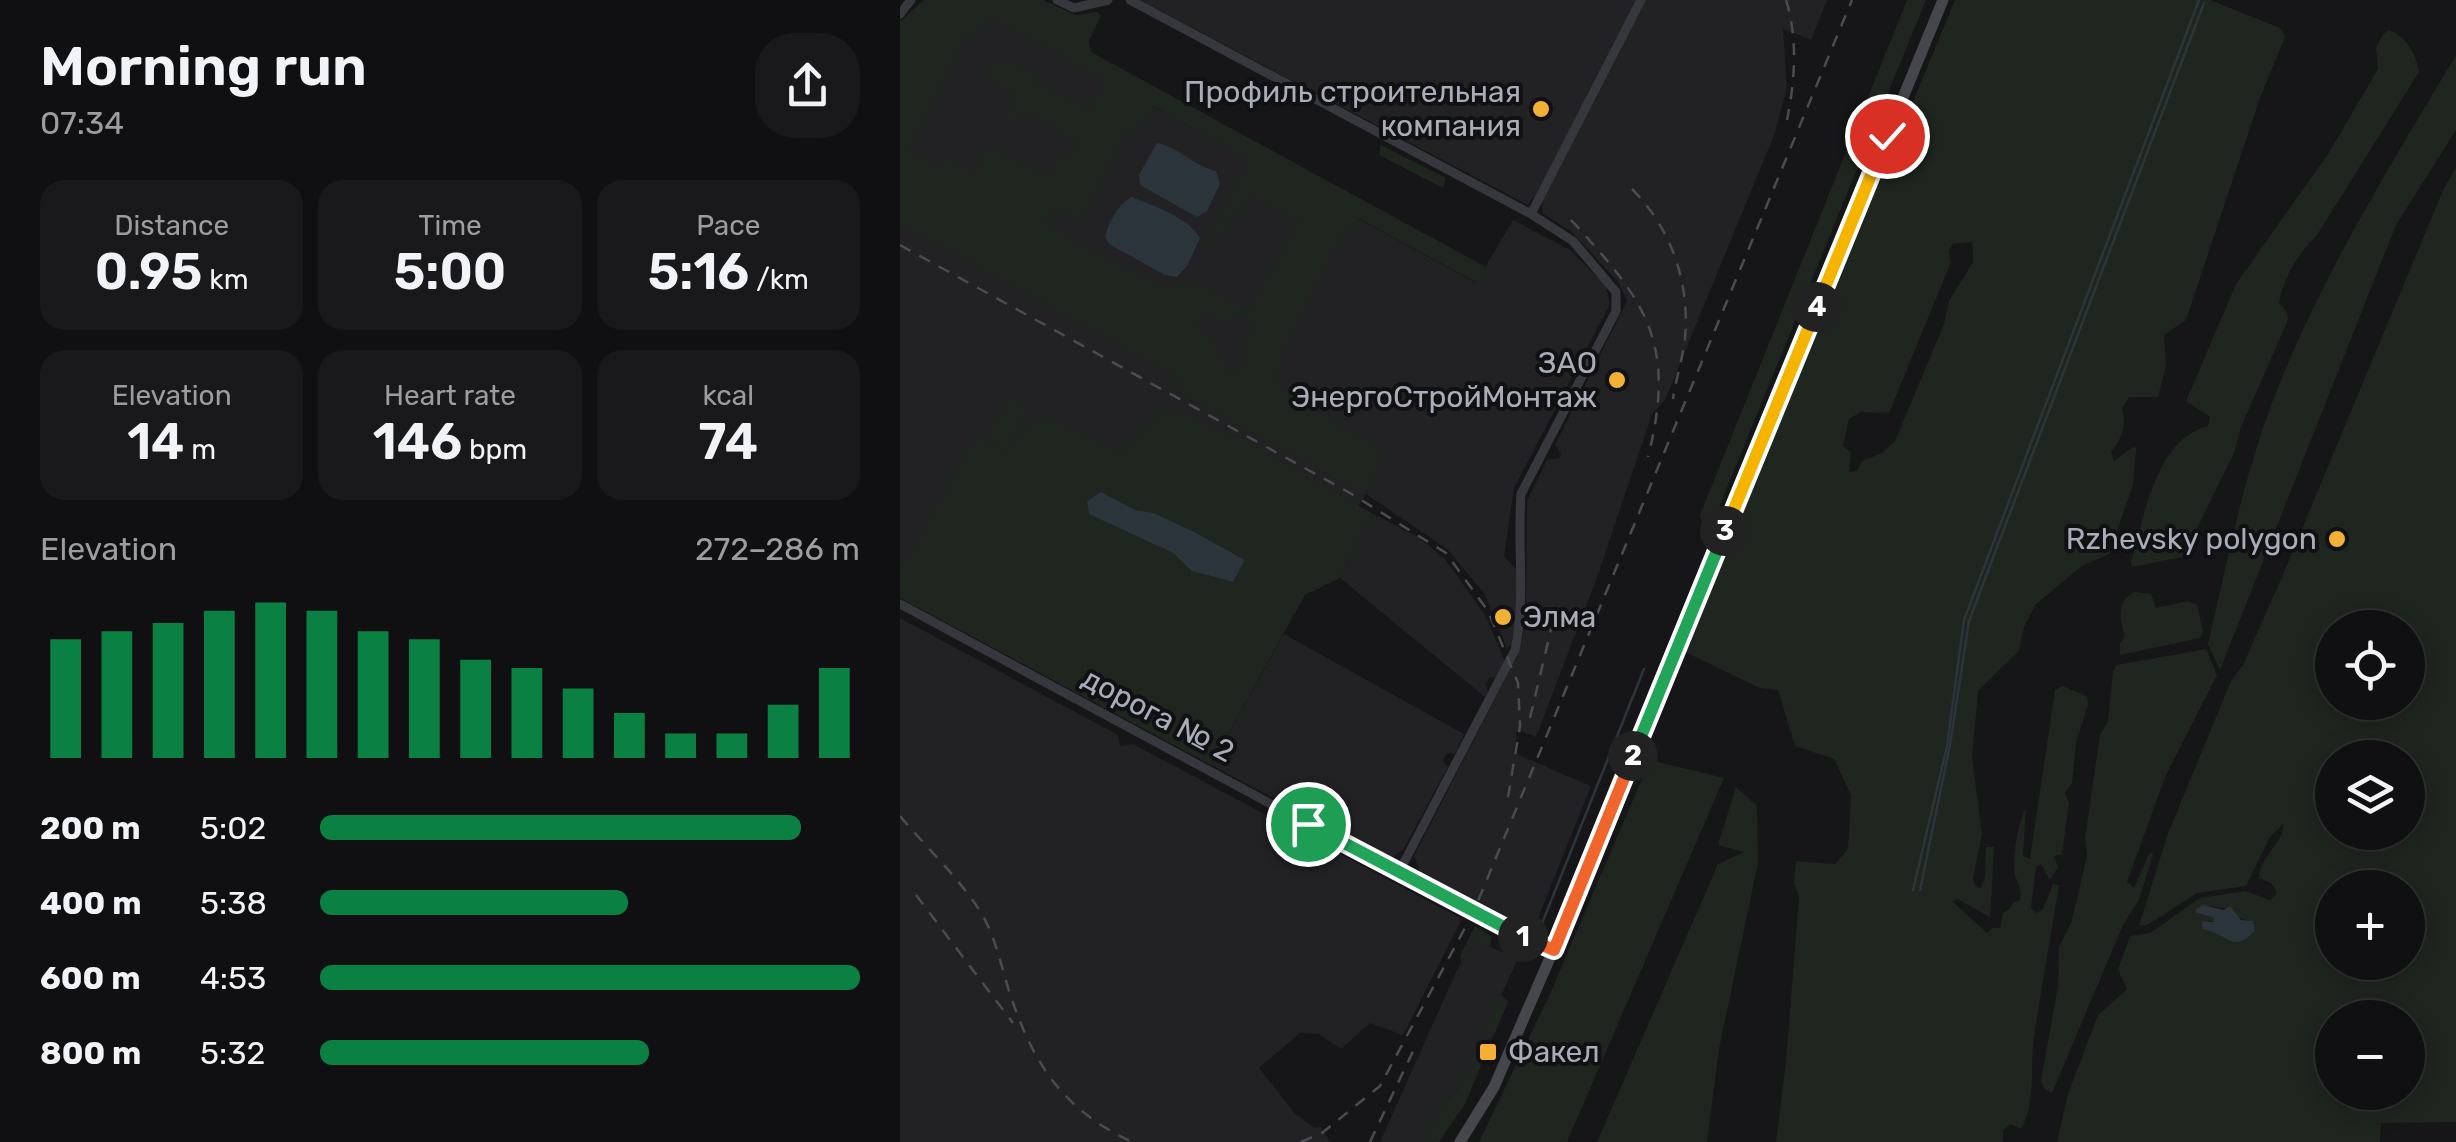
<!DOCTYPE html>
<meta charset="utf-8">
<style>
:root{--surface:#101012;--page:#19191b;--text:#f1f3f6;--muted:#9c9d9f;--line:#303032;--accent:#0b8043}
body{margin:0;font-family:Rubik,sans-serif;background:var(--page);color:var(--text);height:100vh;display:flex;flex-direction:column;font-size:38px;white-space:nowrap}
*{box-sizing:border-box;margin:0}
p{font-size:32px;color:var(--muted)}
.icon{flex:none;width:55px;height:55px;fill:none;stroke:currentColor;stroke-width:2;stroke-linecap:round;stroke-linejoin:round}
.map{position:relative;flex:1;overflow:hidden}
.panel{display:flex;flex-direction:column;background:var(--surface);width:900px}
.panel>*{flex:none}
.fabs{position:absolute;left:1415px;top:610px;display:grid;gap:20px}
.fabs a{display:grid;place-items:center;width:110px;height:110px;border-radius:50%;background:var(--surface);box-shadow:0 5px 25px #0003,0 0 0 2px var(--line);font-size:50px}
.pin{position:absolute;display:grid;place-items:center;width:85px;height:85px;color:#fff;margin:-42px;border:5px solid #fff;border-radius:50%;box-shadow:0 2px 10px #0007}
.km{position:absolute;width:50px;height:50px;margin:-25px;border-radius:50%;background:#222;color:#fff;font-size:28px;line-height:50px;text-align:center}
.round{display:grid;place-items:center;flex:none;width:105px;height:105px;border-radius:40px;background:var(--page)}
.head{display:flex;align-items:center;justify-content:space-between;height:170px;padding:0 40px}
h1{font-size:55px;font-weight:600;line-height:75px}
.figures{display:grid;grid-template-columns:repeat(3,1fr);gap:15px;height:170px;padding:10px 40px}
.figures div{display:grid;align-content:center;border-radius:25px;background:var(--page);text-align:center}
.figures b{font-size:50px;font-weight:600}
.figures small{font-size:28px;font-weight:400}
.figures p{font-size:28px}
.chart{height:280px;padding:20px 40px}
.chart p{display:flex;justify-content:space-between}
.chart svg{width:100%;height:180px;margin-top:10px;stroke:var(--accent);stroke-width:6}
ul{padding:0 40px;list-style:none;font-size:32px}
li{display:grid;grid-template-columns:160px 120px 1fr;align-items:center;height:75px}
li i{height:25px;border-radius:12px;background:var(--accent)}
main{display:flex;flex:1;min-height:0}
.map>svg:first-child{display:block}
.built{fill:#222225}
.green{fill:#1e261f;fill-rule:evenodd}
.water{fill:#2c353c}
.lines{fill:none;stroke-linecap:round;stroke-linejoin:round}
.stream{stroke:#2c353c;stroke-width:2.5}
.street{stroke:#37383d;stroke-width:9}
.secondary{stroke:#45474d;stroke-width:11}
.rail{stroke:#4a4c52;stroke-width:2.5;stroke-dasharray:12 10;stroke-linecap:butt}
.split-1-casing{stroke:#fff;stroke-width:20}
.split-2-casing{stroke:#fff;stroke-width:20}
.split-3-casing{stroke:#fff;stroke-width:20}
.split-4-casing{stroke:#fff;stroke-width:20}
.split-5-casing{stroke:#fff;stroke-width:20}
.split-1{stroke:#22a559;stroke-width:12}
.split-2{stroke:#f0652b;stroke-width:12}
.split-3{stroke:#22a559;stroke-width:12}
.split-4{stroke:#f5b400;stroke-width:12}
.split-5{stroke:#f5b400;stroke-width:12}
.poi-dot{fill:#f2b134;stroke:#111113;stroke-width:4}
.labels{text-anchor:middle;stroke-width:8;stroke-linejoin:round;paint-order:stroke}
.poi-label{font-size:30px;fill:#a8adb8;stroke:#111113;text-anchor:end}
.street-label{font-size:30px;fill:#a8adb8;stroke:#111113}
</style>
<main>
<section class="panel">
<div class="head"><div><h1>Morning run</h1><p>07:34</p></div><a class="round"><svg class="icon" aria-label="share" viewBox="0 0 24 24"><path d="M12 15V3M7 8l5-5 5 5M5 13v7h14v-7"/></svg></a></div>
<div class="figures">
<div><p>Distance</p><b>0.95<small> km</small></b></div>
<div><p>Time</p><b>5:00</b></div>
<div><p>Pace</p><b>5:16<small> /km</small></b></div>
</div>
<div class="figures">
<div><p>Elevation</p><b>14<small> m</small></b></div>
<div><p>Heart rate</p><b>146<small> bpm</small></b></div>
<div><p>kcal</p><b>74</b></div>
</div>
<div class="chart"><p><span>Elevation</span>272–286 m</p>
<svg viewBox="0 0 160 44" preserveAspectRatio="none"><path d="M5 44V15M15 44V13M25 44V11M35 44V8M45 44V6M55 44V8M65 44V13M75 44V15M85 44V20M95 44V22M105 44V27M115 44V33M125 44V38M135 44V38M145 44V31M155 44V22"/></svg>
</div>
<ul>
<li><b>200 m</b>5:02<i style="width:89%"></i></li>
<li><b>400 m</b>5:38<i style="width:57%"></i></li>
<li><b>600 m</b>4:53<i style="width:100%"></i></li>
<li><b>800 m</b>5:32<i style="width:61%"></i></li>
</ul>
</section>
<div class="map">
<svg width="1556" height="1142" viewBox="0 0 1556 1142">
<rect width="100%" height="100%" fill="#161618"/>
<path class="built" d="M59,0L576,283L613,220L670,250L706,286L710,304L614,488L604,557L616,569L617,621L613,643L607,648L584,593L547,549L466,494L420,567L0,587V39Z
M240,0H927L911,40L883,29L887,88L875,133L765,400L752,414L699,572L636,737L617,730L614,753L691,786L638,918L626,913L621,924L522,876L514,856L618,654L626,621L627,501L647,460L659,458L661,453L655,445L727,301L718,282L671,231L643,214L642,202L633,197L628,205Z
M473,514L518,537L545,559L585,615L605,662L595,678L590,677L585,685L588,691L585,697L440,578Z
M0,618L218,735L220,746L233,744L562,919L503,1035L470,1023L441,1049L419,1034L400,1033L359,1068L395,1114L415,1128L420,1126L430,1142H0Z
M384,634L564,734L555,754L547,753L543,761L548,767L503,850L489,859L311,765Z
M574,940L618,959L557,1091L540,1107L523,1142H480L557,970Z"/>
<path class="green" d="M24,0H143L176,15L197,12L201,15L189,42L191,52L586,267L577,283L458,218L436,245L410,295L385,350L378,374L379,385L390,397L464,439L484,457L465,494L277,392L278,378L0,224V21ZM91,18L206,81L191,109L132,80V72L107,62L89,66L85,74L89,83L110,91L114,99L104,116L112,121L126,112L176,141L173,151L159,159L147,174L92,148H86L77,171L67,169L49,158L40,168L8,150L64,40ZM253,106L350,160L302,253L310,249L349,196L399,222L350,310L290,280L277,287H262L144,224L149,212L158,209L173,219L185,215L226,133L240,126ZM306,314L326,322C336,315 343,315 353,322L350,333L342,335L340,348L346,357L331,377L311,338L298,330V320Z
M1007,0H1026L813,522L808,524L802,521L800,515Z
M1055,0H1310L1380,28L1385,37L1360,98L1286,320L1264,335L1266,366L1258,397H1229L1222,408C1227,426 1222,438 1211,452L1214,461L1233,447L1236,448L1233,485L1209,554L1182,566L1136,604L1124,627L1119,651L1078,691L1072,757L1082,834L1073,879L1076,887L1081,888L1085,877L1086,847H1094L1090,917L1058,899L1052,901L1087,933L1092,928H1100L1103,913L1109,910L1113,903L1120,900C1123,887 1114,880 1114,867C1114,848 1118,823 1126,807L1123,856L1130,859L1155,690L1162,686L1187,696L1188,704L1176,743L1172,783L1165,793L1169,803L1162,854L1154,856L1158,867L1150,880L1141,864L1136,867L1131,908L1136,913L1143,909L1153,884L1159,885C1151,936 1141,987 1134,1038C1130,1067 1136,1103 1121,1129L1110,1124L1103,1131V1142H876L886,1062L899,896L894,884L896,861L935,864L948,849L951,795L934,759L895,746L878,690L860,688L785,652ZM1072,242L1073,262L1049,301L1044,324L995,441L982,453L962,461L957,471L949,472L951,452L943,446L949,419L961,412L989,413L1051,262L1049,252L1052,244Z
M1489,30C1507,37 1516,54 1519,72L1417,235C1398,254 1384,276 1379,303L1387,312L1388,320L1341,427L1334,453L1283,557L1232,567L1231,562C1244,518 1255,439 1308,426L1310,417L1286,401L1336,284L1428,154L1478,69L1476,48L1483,34Z
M1556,55V130L1496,225L1320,670L1308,644C1327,562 1343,479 1373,400C1420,278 1490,166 1556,55Z
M481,145L546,178L543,188L479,155Z
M1556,168V1122L1481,1123L1480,1142H1157L1168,1094L1198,1015L1227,989L1218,970L1230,936L1250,933L1300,898L1345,891L1370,900L1377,893L1371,883L1359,878C1360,855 1383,845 1384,823L1370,837L1346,886L1297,893L1249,924L1239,926L1267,836L1331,681L1343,665L1382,577L1544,188ZM1432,628H1508V702H1432ZM1432,758H1508V832H1432ZM1432,888H1508V962H1432ZM1310,906L1334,910L1336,916L1348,921L1330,940L1303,921H1313L1314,917L1308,913L1298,915ZM1432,1018H1508V1092H1432Z
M109,397L128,407L106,450L86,439Z
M265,407L349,442L473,514L440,578L405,595L311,765L0,598V572L76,437L107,452L130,420L147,417L221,452ZM202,492L235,510L254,513L296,533L344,560L333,582L292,571L273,553L189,514Z
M1235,592L1251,594L1256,608L1288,601L1297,605L1303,631L1300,638L1220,655V643L1225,636C1219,619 1216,601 1235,592Z
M1306,649L1317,675L1266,775L1227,882L1234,888L1250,852L1253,854L1239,900L1223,925L1152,1093L1145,1089L1141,1081L1158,986L1159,947L1171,923L1187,856L1185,838L1200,735L1208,721L1213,671L1217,665Z
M750,760L824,778L667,1142H579L650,994Z
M836,787L857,806L858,863L819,1049L807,1142H697L818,864L844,852L818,845Z
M575,926L592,937L590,947L574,941L561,963V954Z
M601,995L608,1002L593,1037L585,1045L580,1068L565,1104L539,1142H523L540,1107L557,1091Z"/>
<path class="water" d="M257,143C280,148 294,166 316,171L320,184L307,211L297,217L240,185L239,175Z
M231,197C252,205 288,217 300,238L287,266L277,277L265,275L209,244L205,237C209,221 217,206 231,197Z
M201,492L235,510L254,513L296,533L345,560L333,582L292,571L273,553L189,514L187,501Z
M1303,905L1324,910L1330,906L1341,920L1353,921L1355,931C1332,954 1330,934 1302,929V921L1313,922L1314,917L1296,913V909Z"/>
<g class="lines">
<path class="stream" d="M1013,890L1047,746L1064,620L1299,0
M1020,890L1050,745L1069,621L1304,3
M641,926L744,669"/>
<path class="street" d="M157,0L174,8L208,0
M230,0L631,214L673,241L716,292V311L621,494C617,546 626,599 615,650L499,872
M0,14L11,0
M631,214L741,0
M0,604L573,913L654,950"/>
<path class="secondary" d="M560,1142L594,1087L649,960L1043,0"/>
<path class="rail" d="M886,0C898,38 895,81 887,120
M732,189C771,228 790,282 785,338C783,358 776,378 773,399
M671,220C746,301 777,343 748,457
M0,245L450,493L546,553L588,611L618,683L620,726L607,803
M630,718L653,621
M0,816C26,847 58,877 80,911C95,935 101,965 109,991C133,1064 162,1109 232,1142
M16,895L113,1023
M401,1142L422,1133L480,1086L573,913L952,0
M470,1142L515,1047"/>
</g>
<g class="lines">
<defs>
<path id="split-1" d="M408,824L623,937"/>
<path id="split-2" d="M623,937L654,950L733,756"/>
<path id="split-3" d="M733,756L825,531"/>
<path id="split-4" d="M825,531L917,307"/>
<path id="split-5" d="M917,307L987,136"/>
</defs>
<use href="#split-1" class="split-1-casing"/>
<use href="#split-2" class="split-2-casing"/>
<use href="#split-3" class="split-3-casing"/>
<use href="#split-4" class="split-4-casing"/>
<use href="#split-5" class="split-5-casing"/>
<use href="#split-1" class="split-1"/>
<use href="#split-2" class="split-2"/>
<use href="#split-3" class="split-3"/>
<use href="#split-4" class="split-4"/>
<use href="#split-5" class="split-5"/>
</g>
<g class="poi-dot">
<circle cx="641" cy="109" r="10"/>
<circle cx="717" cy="380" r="10"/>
<circle cx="1437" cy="539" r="10"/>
<circle cx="603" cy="617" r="10"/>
<rect x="578" y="1042" width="20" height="20" rx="5"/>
</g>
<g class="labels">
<g class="poi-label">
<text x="621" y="102">Профиль строительная<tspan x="621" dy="34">компания</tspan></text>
<text x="697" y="373">ЗАО<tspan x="697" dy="34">ЭнергоСтройМонтаж</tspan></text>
<text x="1417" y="549">Rzhevsky polygon</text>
<text x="623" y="627" text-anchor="start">Элма</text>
<text x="608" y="1062" text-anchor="start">Факел</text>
</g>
<g class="street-label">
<text transform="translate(258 715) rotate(28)" y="10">дорога № 2</text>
</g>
</g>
</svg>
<div class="fabs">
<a><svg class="icon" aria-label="locate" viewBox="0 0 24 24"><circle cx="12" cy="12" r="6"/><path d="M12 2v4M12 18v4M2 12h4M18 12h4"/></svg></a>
<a><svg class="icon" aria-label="layers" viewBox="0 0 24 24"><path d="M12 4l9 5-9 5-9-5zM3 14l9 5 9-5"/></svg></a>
<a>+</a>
<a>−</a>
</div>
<div class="pin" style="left:408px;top:824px;background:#1e9e55"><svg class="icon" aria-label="arrive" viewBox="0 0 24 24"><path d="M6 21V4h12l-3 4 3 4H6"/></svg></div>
<div class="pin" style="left:987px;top:136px;background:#d93025"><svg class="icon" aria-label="check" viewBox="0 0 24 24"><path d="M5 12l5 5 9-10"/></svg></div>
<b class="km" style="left:623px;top:937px">1</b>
<b class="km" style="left:733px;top:756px">2</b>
<b class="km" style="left:825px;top:531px">3</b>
<b class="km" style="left:917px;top:307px">4</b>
</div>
</main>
